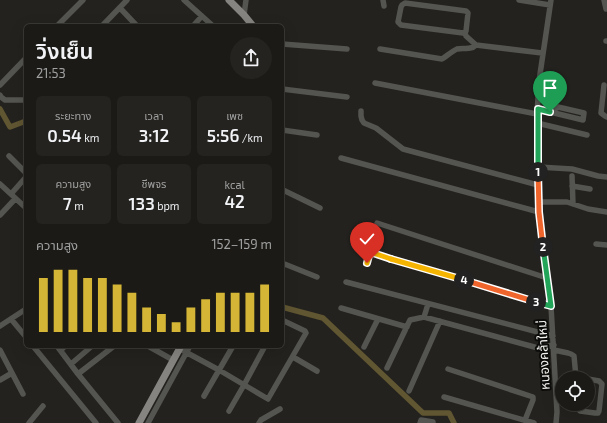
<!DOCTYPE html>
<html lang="th">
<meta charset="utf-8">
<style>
:root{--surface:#1b1a16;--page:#24231f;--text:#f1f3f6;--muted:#a0a1a1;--line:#393835;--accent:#d4b535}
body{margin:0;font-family:"Exo 2","Noto Sans Thai",sans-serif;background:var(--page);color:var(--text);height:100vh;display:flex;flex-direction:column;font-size:15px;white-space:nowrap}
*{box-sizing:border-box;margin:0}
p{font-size:13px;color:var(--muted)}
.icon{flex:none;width:22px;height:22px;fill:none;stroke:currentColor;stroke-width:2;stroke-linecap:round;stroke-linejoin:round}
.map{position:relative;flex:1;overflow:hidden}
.drawer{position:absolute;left:24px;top:24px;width:260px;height:324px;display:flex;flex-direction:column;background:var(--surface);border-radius:6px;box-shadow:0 4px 16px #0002,0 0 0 1px var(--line)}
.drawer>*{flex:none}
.tools{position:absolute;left:555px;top:371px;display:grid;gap:8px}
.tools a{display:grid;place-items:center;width:40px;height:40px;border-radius:50%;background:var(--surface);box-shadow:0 4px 16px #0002,0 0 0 1px var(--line);font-size:20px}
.pin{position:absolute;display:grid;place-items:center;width:34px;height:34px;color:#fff;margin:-41px -17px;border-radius:50% 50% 50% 0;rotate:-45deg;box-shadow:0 0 4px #0007}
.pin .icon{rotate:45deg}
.km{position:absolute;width:20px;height:20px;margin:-10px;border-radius:50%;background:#222;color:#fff;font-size:11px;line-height:20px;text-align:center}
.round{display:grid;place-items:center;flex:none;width:42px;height:42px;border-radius:21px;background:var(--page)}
.overview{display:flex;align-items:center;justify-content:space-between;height:68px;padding:0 12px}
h1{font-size:22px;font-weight:600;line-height:30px}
.figures{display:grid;grid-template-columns:repeat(3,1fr);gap:6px;height:68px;padding:4px 12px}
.figures div{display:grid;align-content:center;border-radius:6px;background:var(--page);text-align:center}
.figures b{font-size:17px;font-weight:600}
.figures small{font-size:11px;font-weight:400}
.figures p{font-size:11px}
.chart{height:112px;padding:8px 12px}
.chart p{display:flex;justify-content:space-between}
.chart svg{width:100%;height:72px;margin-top:4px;stroke:var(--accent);stroke-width:6}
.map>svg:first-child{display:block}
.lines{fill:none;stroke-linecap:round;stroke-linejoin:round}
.canal{stroke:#605632;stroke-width:5.5}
.minor{stroke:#545451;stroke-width:5.5}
.major{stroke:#868480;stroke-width:7}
.split-1-casing{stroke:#fff;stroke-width:8}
.split-2-casing{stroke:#fff;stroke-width:8}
.split-3-casing{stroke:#fff;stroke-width:8}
.split-4-casing{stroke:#fff;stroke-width:8}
.split-5-casing{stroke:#fff;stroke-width:8}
.split-6-casing{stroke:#fff;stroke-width:8}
.split-1{stroke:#22a559;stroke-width:5}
.split-2{stroke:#f0652b;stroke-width:5}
.split-3{stroke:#22a559;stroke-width:5}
.split-4{stroke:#f0652b;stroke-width:5}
.split-5{stroke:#f5b400;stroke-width:5}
.split-6{stroke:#f5b400;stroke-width:5}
.labels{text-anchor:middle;stroke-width:4;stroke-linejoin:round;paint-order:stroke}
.street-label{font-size:13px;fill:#f4f3f0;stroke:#0c0c0a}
</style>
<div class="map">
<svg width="607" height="423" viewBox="0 0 607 423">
<rect width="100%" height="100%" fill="#24221e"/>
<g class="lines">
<path class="canal" d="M0,109L10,127L26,121
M282,307L323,318L423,413H449L454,423"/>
<path class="minor" d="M184,0L213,26
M383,0L384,6
M519,0L550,5
M551,0L539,81L537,114L538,185L539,212L551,306L557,412L556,423
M604,0L606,9
M405,3L466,11L468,13L466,31L463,33L401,25L398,22L401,7L402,5Z
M120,8L137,26
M244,15L246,0
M57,26L83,0
M102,26L127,0
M193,26L202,16
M465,33L466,36L476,45L542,53
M606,41H607
M282,44L347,49
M380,49L442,59C447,56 452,51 457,49C464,47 470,51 476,45
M375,83L537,114
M0,85L26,58
M604,85L601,113L605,116L607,117
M282,89L347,97
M0,95L1,97L5,100H26
M538,109L583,120L584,113L558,107L550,113
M361,111V116L362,120L364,123L376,128L403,149L538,185
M537,123L587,135
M282,130L317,135
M9,156L26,173
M341,158L539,212
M538,167L572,169L598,176L607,177
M572,176L573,204
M0,184L26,208
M572,186L590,189
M282,193L283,190L320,208
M11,194L26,177
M538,202H567L588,209L607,212
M0,215L15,199
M377,223L547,278
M596,244L607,245
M282,263L317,277
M367,263L371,252L551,306
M346,282L553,336
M341,308L407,327
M424,317L428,304
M11,319L26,337
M0,326L26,309
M33,346L96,423
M57,346L78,374L118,423
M148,346L173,360
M364,347L378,319
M180,349L219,370L268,399L306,333L305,331L282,320
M0,350L23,394
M61,350L65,346
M554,350L568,353L571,354L574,356L576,377L584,378
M293,357L317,371
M71,364L92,346
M387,368L410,320L424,317L538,348L554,345
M448,369L533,397V400L525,420
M78,374L114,346
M0,380L12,373
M409,391L440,321
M204,396L233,346
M444,397L534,423
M578,404V408L580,411L595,413H598L599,411L602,384L599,381L588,379
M229,411L244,385L265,346
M29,423L43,406
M148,423L190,346
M259,423L261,420L280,409
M420,423L421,420L433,422V423"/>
<path class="major" d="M229,0L244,15L253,26
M139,423L181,346"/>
</g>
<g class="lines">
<defs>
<path id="split-1" d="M538,172V109L550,112"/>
<path id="split-2" d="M538,172L539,212L543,247"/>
<path id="split-3" d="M536,302L551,306L543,247"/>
<path id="split-4" d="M464,280L536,302"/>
<path id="split-5" d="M391,259L464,280"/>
<path id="split-6" d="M367,263L370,252L391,259"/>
</defs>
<use href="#split-1" class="split-1-casing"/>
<use href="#split-2" class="split-2-casing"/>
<use href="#split-3" class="split-3-casing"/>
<use href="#split-4" class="split-4-casing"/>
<use href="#split-5" class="split-5-casing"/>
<use href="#split-6" class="split-6-casing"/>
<use href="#split-1" class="split-1"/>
<use href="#split-2" class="split-2"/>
<use href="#split-3" class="split-3"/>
<use href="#split-4" class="split-4"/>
<use href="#split-5" class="split-5"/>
<use href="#split-6" class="split-6"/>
</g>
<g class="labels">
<g class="street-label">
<text transform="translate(543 355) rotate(-93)" y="5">หนองคล้าใหม่</text>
</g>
</g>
</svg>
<div class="tools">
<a><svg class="icon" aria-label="locate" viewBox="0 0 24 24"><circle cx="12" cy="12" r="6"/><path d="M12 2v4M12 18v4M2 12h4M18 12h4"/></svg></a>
</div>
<div class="pin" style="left:550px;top:112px;background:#1e9e55"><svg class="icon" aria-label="arrive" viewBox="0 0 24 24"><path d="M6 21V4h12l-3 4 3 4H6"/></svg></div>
<div class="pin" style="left:367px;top:263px;background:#d93025"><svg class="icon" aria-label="check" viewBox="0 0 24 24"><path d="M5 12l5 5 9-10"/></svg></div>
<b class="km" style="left:538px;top:172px">1</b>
<b class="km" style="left:543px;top:247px">2</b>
<b class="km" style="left:536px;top:302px">3</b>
<b class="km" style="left:464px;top:280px">4</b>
<section class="drawer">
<div class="overview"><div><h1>วิ่งเย็น</h1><p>21:53</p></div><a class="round"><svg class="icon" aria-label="share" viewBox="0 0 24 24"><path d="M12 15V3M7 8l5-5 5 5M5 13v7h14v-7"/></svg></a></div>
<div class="figures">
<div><p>ระยะทาง</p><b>0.54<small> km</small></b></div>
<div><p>เวลา</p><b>3:12</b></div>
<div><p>เพซ</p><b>5:56<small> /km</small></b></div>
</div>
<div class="figures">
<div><p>ความสูง</p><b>7<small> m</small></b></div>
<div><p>ชีพจร</p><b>133<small> bpm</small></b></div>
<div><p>kcal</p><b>42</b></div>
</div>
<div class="chart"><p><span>ความสูง</span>152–159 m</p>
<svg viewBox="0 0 160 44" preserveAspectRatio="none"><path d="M5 44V11M15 44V6M25 44V6M35 44V11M45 44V11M55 44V15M65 44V20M75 44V29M85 44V33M95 44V38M105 44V29M115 44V24M125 44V20M135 44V20M145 44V20M155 44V15"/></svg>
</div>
</section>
</div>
